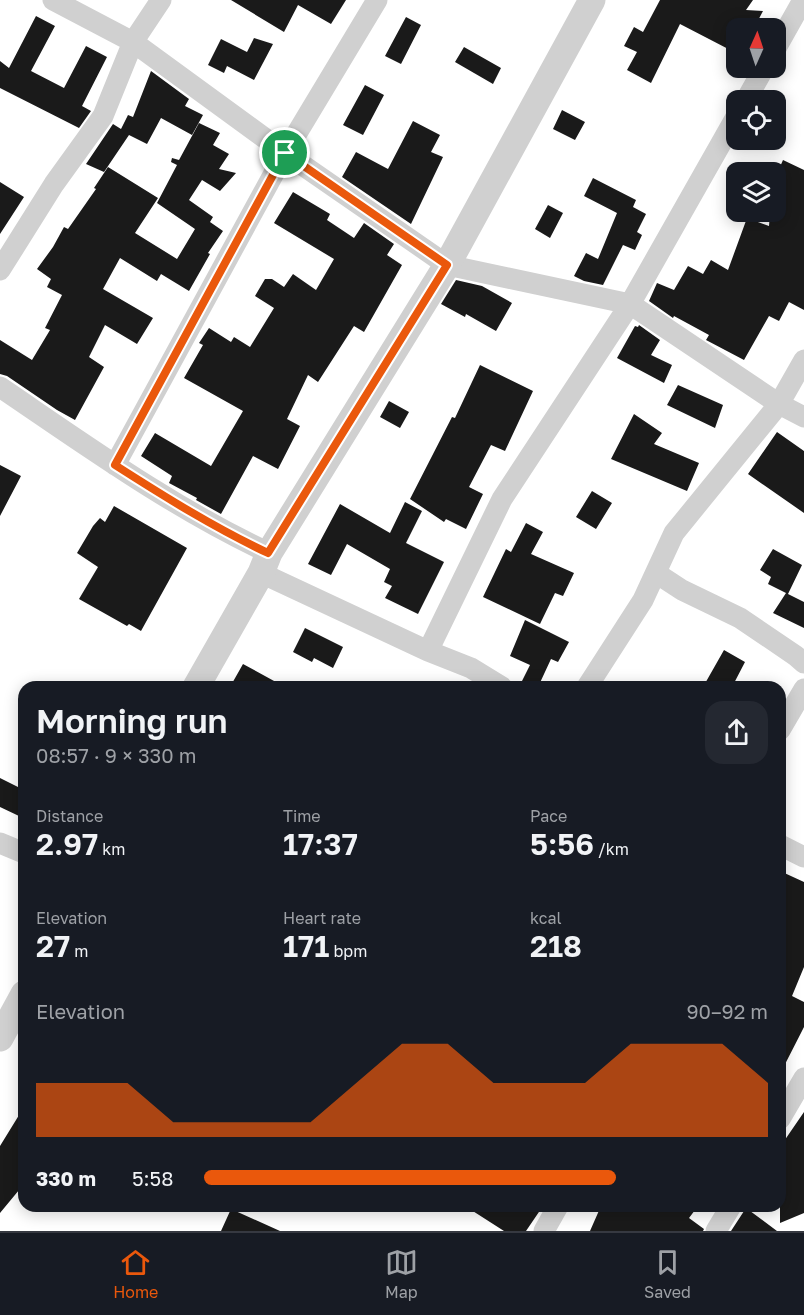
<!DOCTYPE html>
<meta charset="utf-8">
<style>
:root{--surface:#171b24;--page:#242831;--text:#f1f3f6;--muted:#9ea1a6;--line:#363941;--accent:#ea580c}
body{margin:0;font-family:"Golos Text",sans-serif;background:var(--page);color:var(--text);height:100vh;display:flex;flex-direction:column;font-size:22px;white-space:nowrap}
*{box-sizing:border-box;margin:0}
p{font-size:20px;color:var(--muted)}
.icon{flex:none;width:33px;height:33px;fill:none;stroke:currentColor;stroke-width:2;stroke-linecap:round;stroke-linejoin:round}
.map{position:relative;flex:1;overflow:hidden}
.sheet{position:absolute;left:18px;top:681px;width:768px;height:531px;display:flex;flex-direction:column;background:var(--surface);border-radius:18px;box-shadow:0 3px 15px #0003}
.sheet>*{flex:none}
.needle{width:39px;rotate:3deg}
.fabs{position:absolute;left:726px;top:18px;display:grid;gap:12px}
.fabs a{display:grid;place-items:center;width:60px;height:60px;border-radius:12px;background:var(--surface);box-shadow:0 3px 15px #0003;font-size:30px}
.pin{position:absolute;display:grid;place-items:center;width:51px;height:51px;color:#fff;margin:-26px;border:3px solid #fff;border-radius:50%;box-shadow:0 2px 6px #0007}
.round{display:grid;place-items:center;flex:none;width:63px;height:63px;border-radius:18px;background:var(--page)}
.head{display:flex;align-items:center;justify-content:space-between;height:102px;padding:0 18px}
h1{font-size:33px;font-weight:600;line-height:45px}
.figures{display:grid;grid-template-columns:repeat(3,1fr);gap:9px;height:102px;padding:6px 18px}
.figures div{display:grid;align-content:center}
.figures b{font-size:30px;font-weight:600}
.figures small{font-size:16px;font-weight:400}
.figures p{font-size:16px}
.chart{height:168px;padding:12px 18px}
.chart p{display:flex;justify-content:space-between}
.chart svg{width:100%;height:108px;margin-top:6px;fill:var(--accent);opacity:.7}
ul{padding:0 18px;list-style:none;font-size:20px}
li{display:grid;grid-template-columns:96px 72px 1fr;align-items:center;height:45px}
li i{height:15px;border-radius:8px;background:var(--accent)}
.menu{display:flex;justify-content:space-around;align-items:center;height:84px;border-top:2px solid var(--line);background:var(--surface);font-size:16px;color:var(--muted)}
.menu a{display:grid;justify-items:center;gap:3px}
.menu .current{color:var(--accent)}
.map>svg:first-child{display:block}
.building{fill:#1a1a1a}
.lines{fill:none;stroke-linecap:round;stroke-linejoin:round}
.minor{stroke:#d0d0d0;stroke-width:21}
.tertiary{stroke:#d0d0d0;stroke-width:27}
.route-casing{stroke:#fff;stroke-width:12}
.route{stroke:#ea580c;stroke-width:8}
</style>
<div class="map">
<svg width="804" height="1231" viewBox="0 0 804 1231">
<rect width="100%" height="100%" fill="#fff"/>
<path class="building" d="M231,0H346L331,24L298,5L284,32Z
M660,0H753L746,10L763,11L754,28H736V53L680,24L651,83L627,70L637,52L624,46L634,27L643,32Z
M36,16L55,26L31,71L64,88L86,46L107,57L82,106L91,111L79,128L0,88V61L9,68Z
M406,17L421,25L401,64L385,56Z
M254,38L273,44L254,80L227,66L224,73L208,65L221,39L247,52Z
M464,47L501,68L493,84L455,62Z
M151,71L189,99L185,106L203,115L192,135L161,118L147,144L129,135L104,172L86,164L113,124L121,129L128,115L133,117Z
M365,85L384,95L363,135L343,125Z
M562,110L585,122L575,140L553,129Z
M413,121L440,135L431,152L443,157L411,224L342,177L356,152L388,169Z
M199,123L220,133L213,145L229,154L219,169L236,173L220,191L202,180L189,200L213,217L210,222L223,231L208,253L210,254L189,291L161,274L157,281L120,258L103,289L153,318L137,344L105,325L89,357L104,367L75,420L57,410L7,376L0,374V340L32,360L50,330L45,328L62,295L47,287L51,279L37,269L53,247L64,227L68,229L96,189L94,188L108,167L158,198L135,233L177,259L195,229L157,203L177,165L171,162L172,158L179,160Z
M783,160L804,170V310L789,302L779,321L769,316L744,360L706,340L709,335L674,316L673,318L649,301L657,283L674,290L688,266L703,274L711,260L728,270L747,218L769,226L770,212H776V176Z
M593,178L636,200L633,207L646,214L637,232L642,235L635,250L623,245L603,285L584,281L574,276L586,253L598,259L617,213L584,196Z
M0,182L24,197L0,234Z
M293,192L330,214L327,220L354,238L364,223L394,244L387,255L402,265L364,332L354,326L318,382L308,375L287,419L300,426L278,469L253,456L221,514L196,500L197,498L169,483L172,476L141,456L155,433L211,466L243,411L184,378L203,345L199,343L209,328L231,342L234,337L250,347L274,308L255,296L265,279H272L284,287L293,274L316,290L334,259L274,223Z
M548,205L563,213L550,238L535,229Z
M456,280L482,286L512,303L496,331L466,314L465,317L441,304Z
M639,325L660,340L651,355L672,365L664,383L617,358L635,326L638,327Z
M480,365L533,391L505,451L491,445L469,487L483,494L466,529L446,519L444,522L410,499L452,417L455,418Z
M678,385L723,405L715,428L667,405Z
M389,401L409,412L400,428L380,417Z
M634,414L662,433L654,444L699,463L687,491L611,459Z
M777,432L804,451V513L748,474Z
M0,465L21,476L0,516Z
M592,491L612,503L596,529L576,517Z
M405,502L422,511L406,543L444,562L418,614L385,598L392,586L384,582L390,569L347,544L331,575L308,564L340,504L390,533Z
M114,506L187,548L141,631L129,624L127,626L79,599L98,567L77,553L93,526L100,518L105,522Z
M526,523L543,532L531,554L574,573L563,596L555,593L540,624L483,597L506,549L511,552Z
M773,549L802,565L788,594L768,584L771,577L760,570Z
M786,593L804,602V628L773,613Z
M525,620L569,642L558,662L551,659L538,687H519L530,665L510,656Z
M305,628L343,647L333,668L314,658L312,662L293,652Z
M724,650L745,662L732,687H703Z
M243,664L285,687H230Z
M0,778L24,790V806L19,816L0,807Z
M780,871L804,882V967L792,996L804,1002V1027L780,1074Z
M24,1107V1184L0,1213V1146Z
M804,1112V1213L780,1223V1147Z
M465,1206H543L526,1231H504Z
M601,1206H698L689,1218L704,1229L703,1231H590Z
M746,1208L777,1231H731Z
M231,1209L280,1231H221Z"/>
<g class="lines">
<path class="minor" d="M53,0L133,42L285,153L447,265L630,304L779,404L804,417
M776,48L803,0
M746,100L764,68
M0,270L54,184L103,116L133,42L161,0
M0,387C87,446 173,508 269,553
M115,465L285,153L377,0
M261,573L428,651L471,668L502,687
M656,573L682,590L740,618L796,656L804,663
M428,651L502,499L630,304L736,117
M587,687L643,600L674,533L779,404L804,360
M780,730L804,689
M0,843L24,853
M780,845L804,857
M780,1119L804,1078
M544,1231L558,1206
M716,1231L731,1206"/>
<path class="tertiary" d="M196,687L261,573L269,553L447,265L592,0
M0,1038L24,994"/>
</g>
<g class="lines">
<defs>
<path id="route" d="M285,153L447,265L268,553C215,528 165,497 115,465Z"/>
</defs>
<use href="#route" class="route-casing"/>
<use href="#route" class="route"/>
</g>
</svg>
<div class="fabs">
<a><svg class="needle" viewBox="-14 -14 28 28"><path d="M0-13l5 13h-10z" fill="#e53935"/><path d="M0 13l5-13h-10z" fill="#9ea1a6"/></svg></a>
<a><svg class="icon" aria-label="locate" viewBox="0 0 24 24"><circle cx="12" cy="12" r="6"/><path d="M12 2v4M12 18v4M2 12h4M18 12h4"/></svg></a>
<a><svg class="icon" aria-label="layers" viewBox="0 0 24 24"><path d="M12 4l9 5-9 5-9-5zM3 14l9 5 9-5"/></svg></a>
</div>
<div class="pin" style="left:285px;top:153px;background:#1e9e55"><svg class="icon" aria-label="arrive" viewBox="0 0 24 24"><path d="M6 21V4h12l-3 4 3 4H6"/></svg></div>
<section class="sheet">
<div class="head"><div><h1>Morning run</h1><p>08:57 · 9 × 330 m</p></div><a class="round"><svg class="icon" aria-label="share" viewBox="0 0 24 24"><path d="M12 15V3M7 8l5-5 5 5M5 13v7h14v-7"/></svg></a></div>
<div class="figures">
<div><p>Distance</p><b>2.97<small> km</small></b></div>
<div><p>Time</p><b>17:37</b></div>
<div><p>Pace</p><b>5:56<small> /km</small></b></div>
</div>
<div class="figures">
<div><p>Elevation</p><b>27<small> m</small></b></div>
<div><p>Heart rate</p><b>171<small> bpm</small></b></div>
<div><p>kcal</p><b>218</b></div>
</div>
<div class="chart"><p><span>Elevation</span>90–92 m</p>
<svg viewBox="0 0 160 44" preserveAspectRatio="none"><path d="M0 44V22L10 22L20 22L30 38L40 38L50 38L60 38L70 22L80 6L90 6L100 22L110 22L120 22L130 6L140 6L150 6L160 22V44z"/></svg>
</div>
<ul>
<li><b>330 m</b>5:58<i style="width:73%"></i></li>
</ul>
</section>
</div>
<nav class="menu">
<a class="current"><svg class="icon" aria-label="home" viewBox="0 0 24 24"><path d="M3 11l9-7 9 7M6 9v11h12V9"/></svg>Home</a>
<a><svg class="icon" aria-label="map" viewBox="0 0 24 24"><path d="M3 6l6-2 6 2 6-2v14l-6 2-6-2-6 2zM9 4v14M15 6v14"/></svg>Map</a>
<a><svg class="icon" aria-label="saved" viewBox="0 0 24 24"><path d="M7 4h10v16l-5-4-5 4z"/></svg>Saved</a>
</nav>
